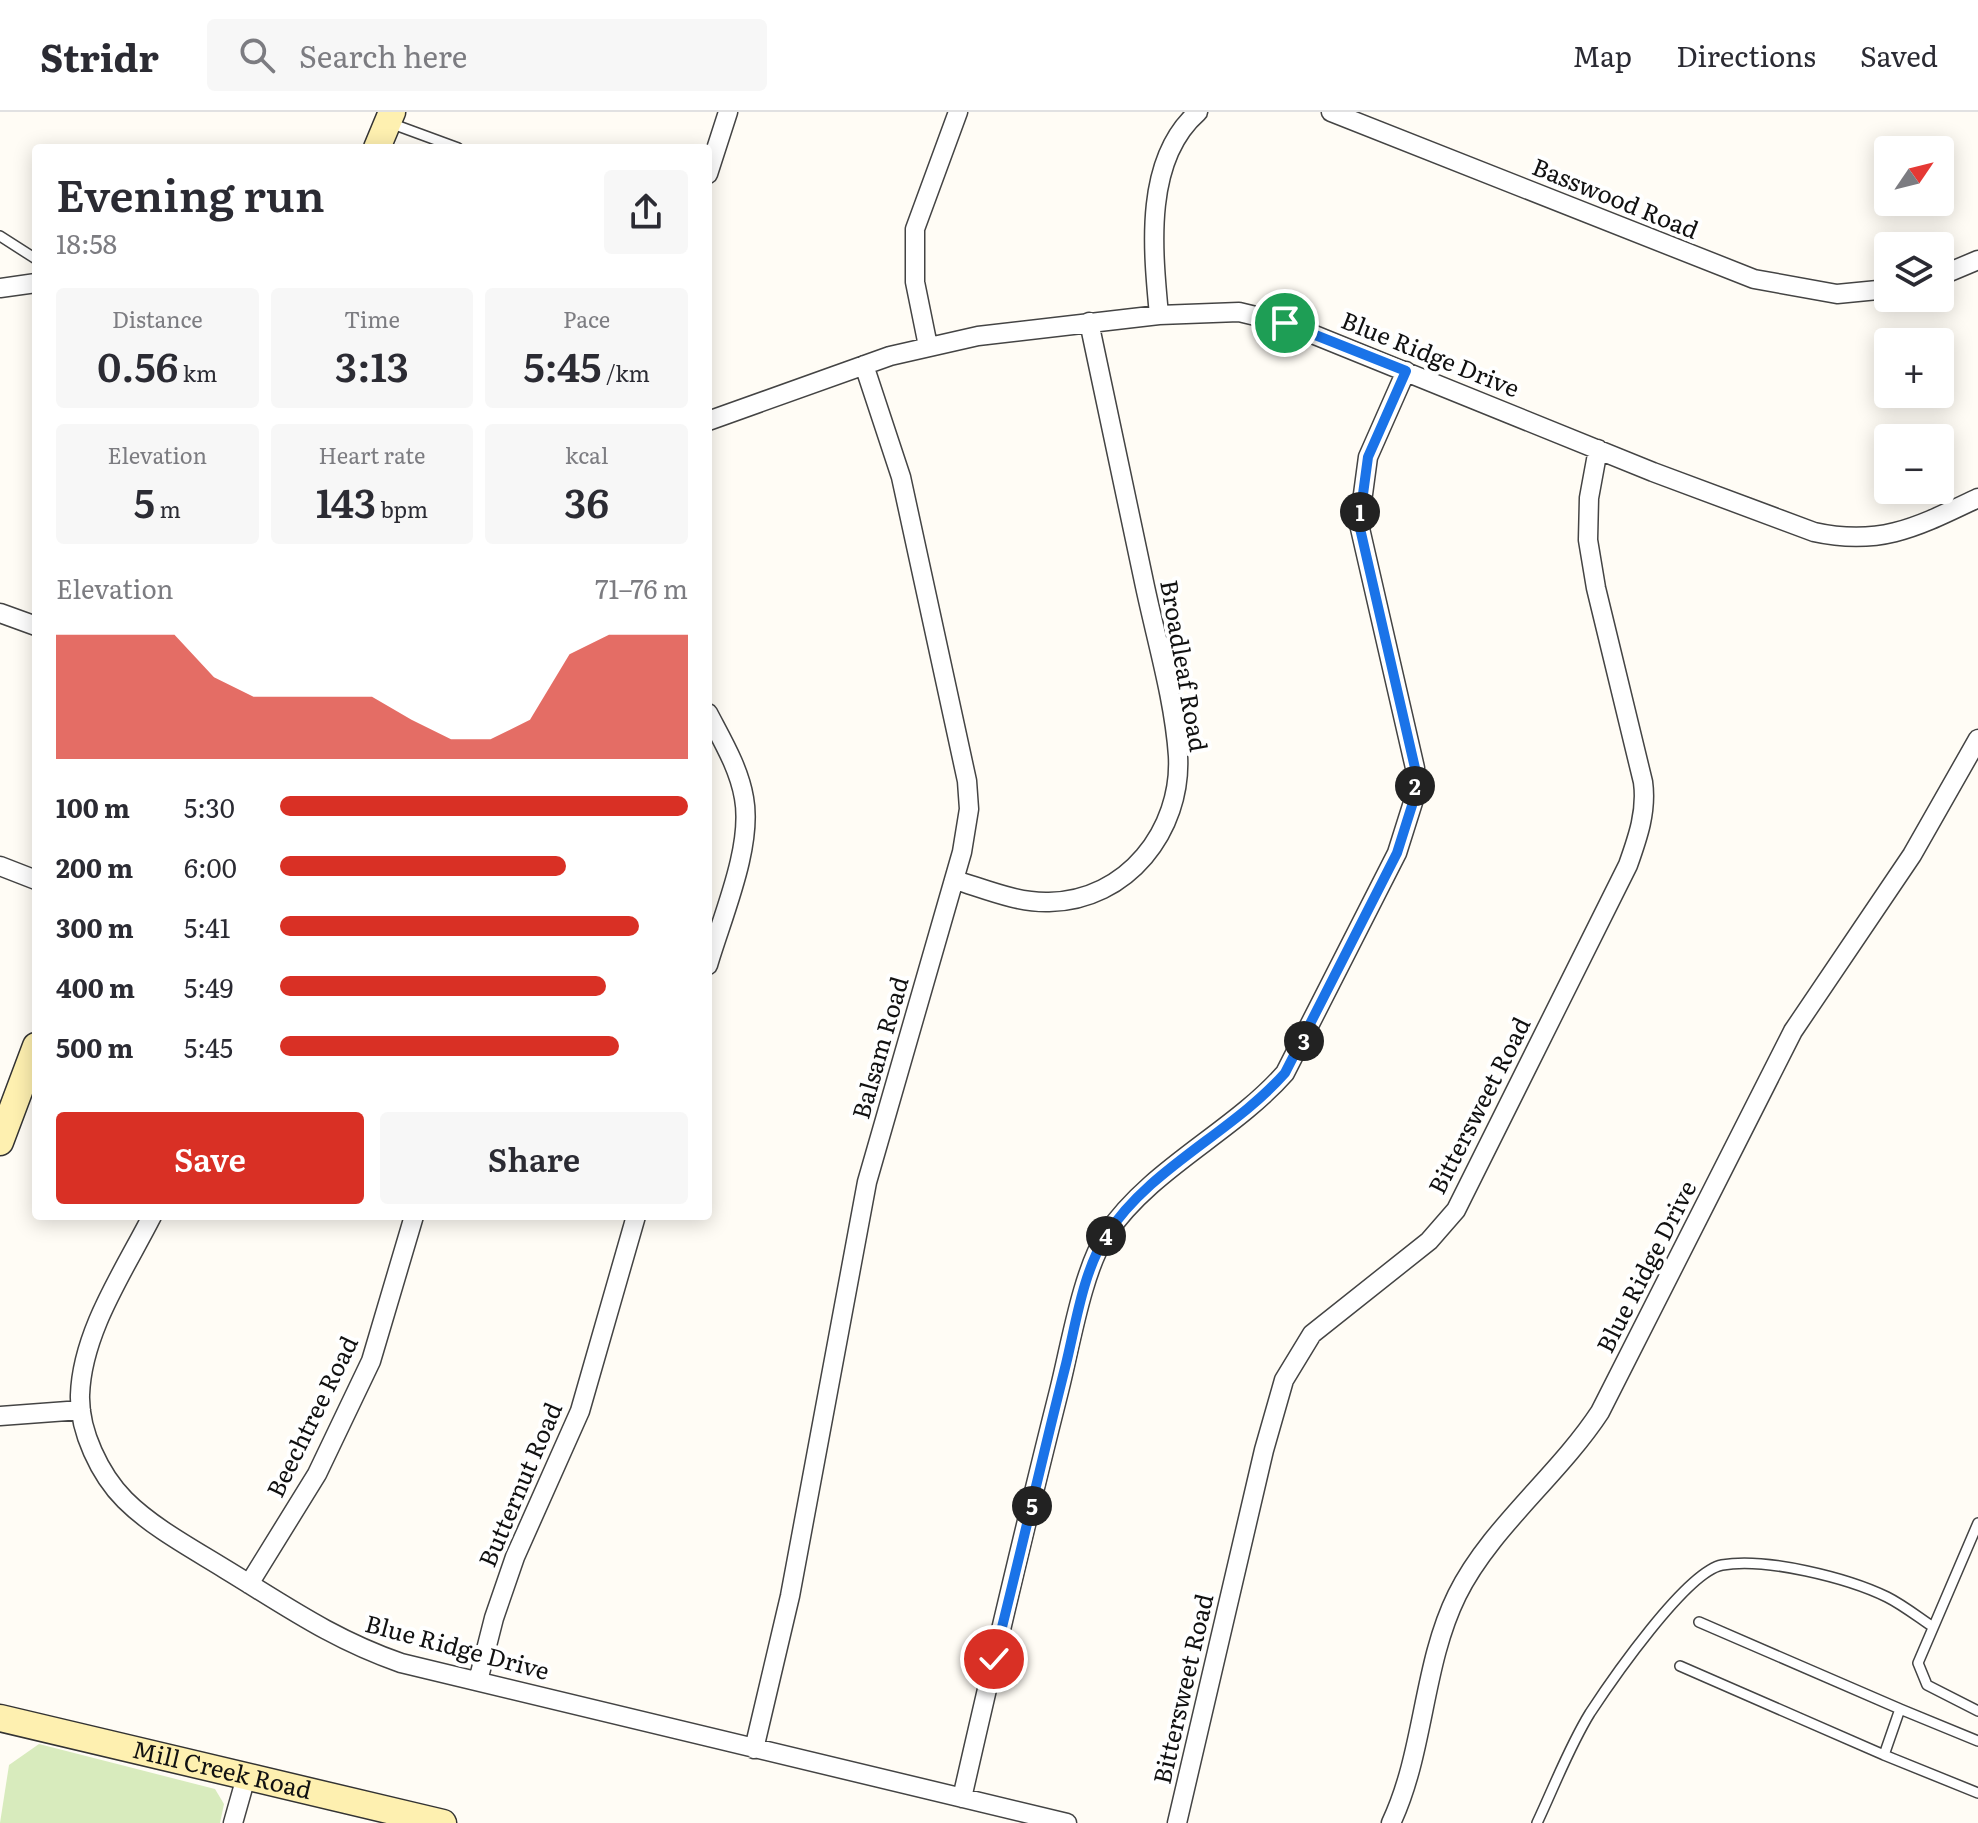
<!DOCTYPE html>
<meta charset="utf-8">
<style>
:root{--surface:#fff;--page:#f7f7f7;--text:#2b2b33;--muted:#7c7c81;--line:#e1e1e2;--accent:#d93025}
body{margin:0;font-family:Literata,serif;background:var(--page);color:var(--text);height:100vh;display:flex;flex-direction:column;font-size:30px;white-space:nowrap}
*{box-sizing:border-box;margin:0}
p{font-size:26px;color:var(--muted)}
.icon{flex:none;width:44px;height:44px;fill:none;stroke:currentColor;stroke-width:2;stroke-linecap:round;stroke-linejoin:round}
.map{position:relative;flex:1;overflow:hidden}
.panel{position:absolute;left:32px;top:32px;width:680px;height:1076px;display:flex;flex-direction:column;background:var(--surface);border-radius:8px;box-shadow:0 4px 20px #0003}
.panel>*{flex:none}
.needle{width:52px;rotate:55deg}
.fabs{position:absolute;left:1874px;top:24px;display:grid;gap:16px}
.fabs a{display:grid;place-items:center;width:80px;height:80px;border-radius:8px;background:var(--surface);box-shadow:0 4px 20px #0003;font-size:40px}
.pin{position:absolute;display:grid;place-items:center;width:68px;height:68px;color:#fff;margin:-34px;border:4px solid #fff;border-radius:50%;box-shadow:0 2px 8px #0007}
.km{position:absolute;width:40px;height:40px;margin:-20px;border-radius:50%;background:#222;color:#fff;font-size:22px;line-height:40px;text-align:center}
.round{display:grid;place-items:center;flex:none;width:84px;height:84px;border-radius:8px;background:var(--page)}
.overview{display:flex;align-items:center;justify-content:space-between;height:136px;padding:0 24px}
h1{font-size:44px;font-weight:600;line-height:60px}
.stats{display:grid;grid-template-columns:repeat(3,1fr);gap:12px;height:136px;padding:8px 24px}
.stats div{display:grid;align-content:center;border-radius:8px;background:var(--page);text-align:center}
.stats b{font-size:40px;font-weight:600}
.stats small{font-size:22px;font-weight:400}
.stats p{font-size:22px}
.chart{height:224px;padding:16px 24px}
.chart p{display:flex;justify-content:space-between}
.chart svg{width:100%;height:144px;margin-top:8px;fill:var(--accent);opacity:.7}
.cta{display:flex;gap:16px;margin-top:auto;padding:16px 24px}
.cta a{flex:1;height:92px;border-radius:8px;background:var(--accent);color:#fff;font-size:32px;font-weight:600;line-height:92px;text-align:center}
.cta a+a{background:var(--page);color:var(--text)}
ul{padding:0 24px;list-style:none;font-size:26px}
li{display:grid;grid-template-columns:128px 96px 1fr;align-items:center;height:60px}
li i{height:20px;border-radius:10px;background:var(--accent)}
header{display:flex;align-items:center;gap:48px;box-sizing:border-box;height:112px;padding:0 40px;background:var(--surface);border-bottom:2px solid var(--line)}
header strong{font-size:38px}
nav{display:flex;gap:44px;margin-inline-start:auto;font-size:28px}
.search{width:560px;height:72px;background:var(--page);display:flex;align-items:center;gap:20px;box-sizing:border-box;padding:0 28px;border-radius:8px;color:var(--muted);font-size:30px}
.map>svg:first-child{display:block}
.green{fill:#d8ebbd}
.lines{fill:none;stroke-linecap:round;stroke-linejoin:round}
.lane-casing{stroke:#444;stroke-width:12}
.street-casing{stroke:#444;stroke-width:21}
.secondary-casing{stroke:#333;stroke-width:29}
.lane{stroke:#fff;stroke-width:9}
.street{stroke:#fff;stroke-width:18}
.secondary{stroke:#fef0b0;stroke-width:26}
.route-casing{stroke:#fff;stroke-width:16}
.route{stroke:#1a73e8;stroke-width:10}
.labels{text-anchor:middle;stroke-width:8;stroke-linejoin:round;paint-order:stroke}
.street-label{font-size:24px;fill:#111;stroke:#fff}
</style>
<header>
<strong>Stridr</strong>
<div class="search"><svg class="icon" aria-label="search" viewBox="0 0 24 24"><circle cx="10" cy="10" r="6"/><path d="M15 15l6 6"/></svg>Search here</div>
<nav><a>Map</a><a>Directions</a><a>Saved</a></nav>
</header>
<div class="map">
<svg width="1978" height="1711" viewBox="0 0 1978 1711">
<rect width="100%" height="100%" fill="#fffcf5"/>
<path class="green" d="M39,1632L215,1677L224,1692L220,1711H0L9,1653Z"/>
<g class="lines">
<defs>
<path id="lane" d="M390,11L458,36
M0,124L36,147
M1978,1411L1918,1551L1927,1573L1978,1599
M1699,1510L1900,1597
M1680,1554L1884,1643
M1978,1629L1900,1597L1884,1643L1978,1681
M1537,1711C1554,1675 1569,1635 1590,1601C1611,1569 1686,1460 1722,1453C1765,1445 1848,1466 1887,1485C1903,1493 1918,1505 1933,1515"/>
<path id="street" d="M1331,0L1754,167L1837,182L1888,177
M708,62L728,0
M1940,164L1978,148
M0,176L36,171
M1159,203C1153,139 1143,48 1198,0
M928,234L915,170V117L958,0
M708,309L890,244L978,224L1159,203L1239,200L1285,211L1653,360L1814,420C1881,435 1919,414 1978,386
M0,501L36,514
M708,601C722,628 739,656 744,686C753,735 722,805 708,853
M0,754L36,768
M955,768C985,777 1017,791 1049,790C1127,789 1182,718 1178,644C1174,585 1155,524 1143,465C1125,380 1107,295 1089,210
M152,1104C124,1159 82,1220 80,1283C79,1319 100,1363 125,1388C152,1415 191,1436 225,1457C286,1494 332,1527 401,1551L1067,1711
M0,1304L81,1298
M249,1472L317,1362L371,1249L414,1104
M478,1569L494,1506L515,1445L580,1299L636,1104
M754,1637L790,1484L867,1070L962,740L969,697L967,669L901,365L864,253
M962,1686C993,1550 1025,1414 1059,1279C1070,1236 1082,1160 1106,1123C1151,1056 1232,1021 1285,961L1397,741L1415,684V656L1359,412L1368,345L1406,259
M233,1711L246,1665
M1177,1711L1264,1338L1284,1268L1312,1222L1429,1129L1456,1098L1628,753C1638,725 1647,699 1643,670L1596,476L1588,428L1589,386L1598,337
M1391,1711C1425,1639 1422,1554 1457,1483C1490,1416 1558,1364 1600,1300L1793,919L1912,743L1978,627"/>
<g id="secondary">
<path d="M377,36L392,0"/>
<path d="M0,1030L36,934"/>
<path id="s1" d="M0,1606L443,1711"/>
</g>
</defs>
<use href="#lane" class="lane-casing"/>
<use href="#street" class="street-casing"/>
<use href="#secondary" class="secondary-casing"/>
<use href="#lane" class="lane"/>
<use href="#street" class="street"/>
<use href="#secondary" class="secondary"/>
</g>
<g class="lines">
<defs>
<path id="route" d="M994,1547C1019,1449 1041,1350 1066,1252C1076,1211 1083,1160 1106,1124C1149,1056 1232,1021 1285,961L1397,741L1415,684V656L1359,412L1368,345L1406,259L1285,211"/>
</defs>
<use href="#route" class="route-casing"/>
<use href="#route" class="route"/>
</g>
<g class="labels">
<g class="street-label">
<text transform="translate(1615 87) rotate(22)" y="8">Basswood Road</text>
<text transform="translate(1430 243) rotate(22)" y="8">Blue Ridge Drive</text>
<text transform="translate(1183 554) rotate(80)" y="8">Broadleaf Road</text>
<text transform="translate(881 936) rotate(-74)" y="8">Balsam Road</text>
<text transform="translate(1480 994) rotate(-63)" y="8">Bittersweet Road</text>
<text transform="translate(1647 1155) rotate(-63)" y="8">Blue Ridge Drive</text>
<text transform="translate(313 1305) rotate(-64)" y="8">Beechtree Road</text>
<text transform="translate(521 1373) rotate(-67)" y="8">Butternut Road</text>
<text transform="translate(457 1536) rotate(15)" y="8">Blue Ridge Drive</text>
<text transform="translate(1184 1577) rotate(-77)" y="8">Bittersweet Road</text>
<text dy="8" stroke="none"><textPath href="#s1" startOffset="228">Mill Creek Road</textPath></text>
</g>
</g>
</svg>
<div class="fabs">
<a><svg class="needle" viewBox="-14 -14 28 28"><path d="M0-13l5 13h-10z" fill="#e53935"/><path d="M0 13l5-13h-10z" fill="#7c7c81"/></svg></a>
<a><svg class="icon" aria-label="layers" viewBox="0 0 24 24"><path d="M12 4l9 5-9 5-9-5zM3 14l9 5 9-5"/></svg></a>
<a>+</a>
<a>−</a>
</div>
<div class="pin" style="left:1285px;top:211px;background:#1e9e55"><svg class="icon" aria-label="arrive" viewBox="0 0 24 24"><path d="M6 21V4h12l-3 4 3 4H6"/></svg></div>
<div class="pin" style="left:994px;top:1547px;background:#d93025"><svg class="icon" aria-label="check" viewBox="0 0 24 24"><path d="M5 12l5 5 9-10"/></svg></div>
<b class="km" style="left:1360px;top:400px">1</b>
<b class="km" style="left:1415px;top:674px">2</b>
<b class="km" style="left:1304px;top:929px">3</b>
<b class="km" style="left:1106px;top:1124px">4</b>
<b class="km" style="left:1032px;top:1394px">5</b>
<section class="panel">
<div class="overview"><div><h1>Evening run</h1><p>18:58</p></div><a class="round"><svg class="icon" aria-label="share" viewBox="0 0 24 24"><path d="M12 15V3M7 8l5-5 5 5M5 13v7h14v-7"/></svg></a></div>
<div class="stats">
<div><p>Distance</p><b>0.56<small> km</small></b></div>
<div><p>Time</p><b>3:13</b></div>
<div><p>Pace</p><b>5:45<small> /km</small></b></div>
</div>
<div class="stats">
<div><p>Elevation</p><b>5<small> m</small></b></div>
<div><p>Heart rate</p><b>143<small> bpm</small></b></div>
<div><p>kcal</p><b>36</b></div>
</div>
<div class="chart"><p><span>Elevation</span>71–76 m</p>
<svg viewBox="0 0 160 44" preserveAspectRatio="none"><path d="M0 44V6L10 6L20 6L30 6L40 19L50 25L60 25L70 25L80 25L90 32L100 38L110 38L120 32L130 12L140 6L150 6L160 6V44z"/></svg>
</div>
<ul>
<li><b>100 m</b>5:30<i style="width:100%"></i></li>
<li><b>200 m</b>6:00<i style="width:70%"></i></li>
<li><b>300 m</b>5:41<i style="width:88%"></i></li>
<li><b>400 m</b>5:49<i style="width:80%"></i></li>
<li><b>500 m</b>5:45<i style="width:83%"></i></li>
</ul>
<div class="cta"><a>Save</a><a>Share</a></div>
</section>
</div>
